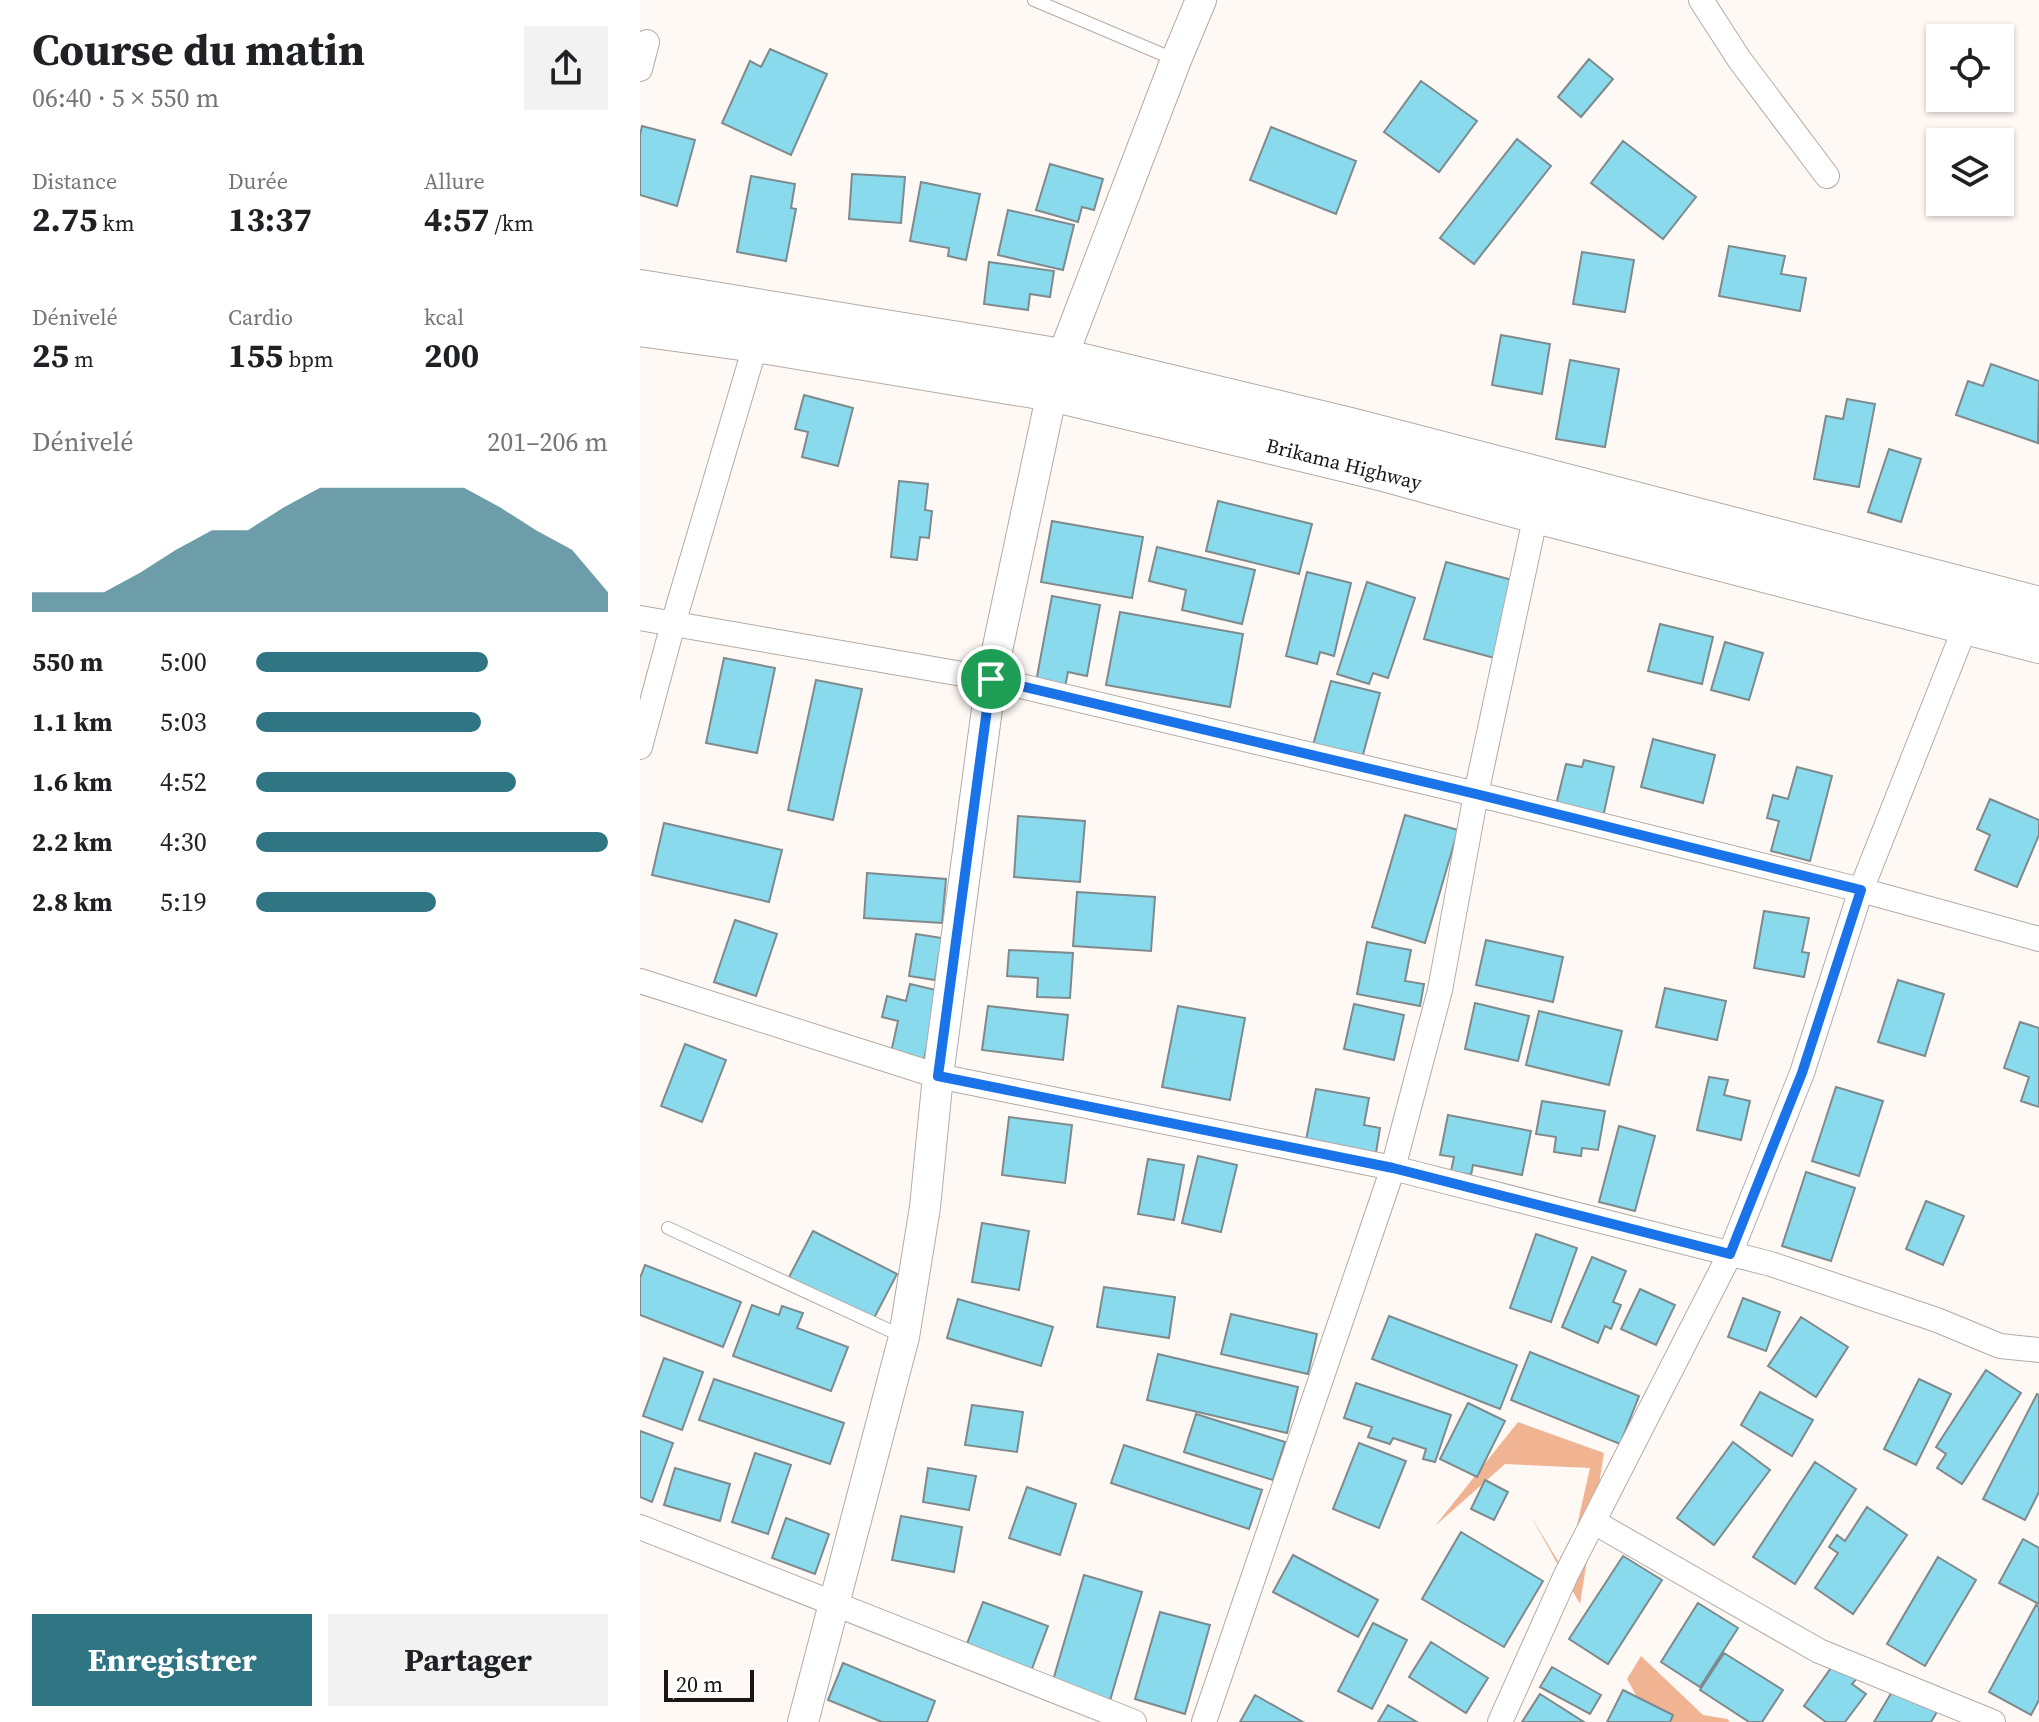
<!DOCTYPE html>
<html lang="fr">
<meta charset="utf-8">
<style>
:root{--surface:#fff;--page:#f2f2f2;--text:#202124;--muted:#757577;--accent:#307584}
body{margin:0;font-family:"Source Serif 4",serif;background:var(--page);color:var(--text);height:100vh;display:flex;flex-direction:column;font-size:30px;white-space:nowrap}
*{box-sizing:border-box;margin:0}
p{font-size:26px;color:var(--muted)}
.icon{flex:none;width:44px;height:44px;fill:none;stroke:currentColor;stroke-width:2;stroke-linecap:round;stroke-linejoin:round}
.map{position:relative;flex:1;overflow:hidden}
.panel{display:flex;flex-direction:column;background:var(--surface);width:640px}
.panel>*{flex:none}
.controls{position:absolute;left:1286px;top:24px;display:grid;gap:16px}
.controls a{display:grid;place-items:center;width:88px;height:88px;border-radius:0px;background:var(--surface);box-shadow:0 2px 6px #0004;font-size:40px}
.scale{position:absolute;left:24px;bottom:20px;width:90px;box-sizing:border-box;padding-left:8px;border:4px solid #1a1615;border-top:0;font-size:22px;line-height:28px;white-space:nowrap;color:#1a1615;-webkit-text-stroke:6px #fff;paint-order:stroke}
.pin{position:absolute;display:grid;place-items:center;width:68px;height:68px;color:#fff;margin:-34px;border:4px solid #fff;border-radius:50%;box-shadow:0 2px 8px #0007}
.round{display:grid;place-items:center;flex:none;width:84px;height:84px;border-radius:0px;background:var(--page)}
.headline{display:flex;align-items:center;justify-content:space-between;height:136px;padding:0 32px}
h1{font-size:44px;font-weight:700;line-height:60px}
.figures{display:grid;grid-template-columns:repeat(3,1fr);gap:12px;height:136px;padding:8px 32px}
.figures div{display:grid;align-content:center}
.figures b{font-size:34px;font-weight:700}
.figures small{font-size:22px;font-weight:400}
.figures p{font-size:22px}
.chart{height:224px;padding:16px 32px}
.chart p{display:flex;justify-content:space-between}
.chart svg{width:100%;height:144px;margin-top:8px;fill:var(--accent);opacity:.7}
.primary-button{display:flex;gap:16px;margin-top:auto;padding:16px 32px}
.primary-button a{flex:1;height:92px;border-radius:0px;background:var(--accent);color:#fff;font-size:32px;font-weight:700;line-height:92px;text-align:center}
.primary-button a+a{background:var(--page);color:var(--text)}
ul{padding:0 32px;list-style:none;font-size:26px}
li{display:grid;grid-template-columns:128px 96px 1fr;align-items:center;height:60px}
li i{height:20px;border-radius:10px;background:var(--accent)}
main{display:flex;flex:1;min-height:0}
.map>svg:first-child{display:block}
.forest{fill:#f0b493}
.building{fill:#88daec;stroke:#7f8a8c;stroke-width:2}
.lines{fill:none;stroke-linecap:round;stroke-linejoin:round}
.service-casing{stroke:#b4aaa5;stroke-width:14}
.minor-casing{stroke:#b4aaa5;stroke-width:26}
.tertiary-casing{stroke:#b4aaa5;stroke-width:32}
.trunk-casing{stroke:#b4aaa5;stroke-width:40}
.service{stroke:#fff;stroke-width:12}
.minor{stroke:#fff;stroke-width:24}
.tertiary{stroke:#fff;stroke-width:30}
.trunk{stroke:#fff;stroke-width:38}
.route-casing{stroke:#fff;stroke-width:16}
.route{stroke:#1a73e8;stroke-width:10}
.labels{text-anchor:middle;stroke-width:7;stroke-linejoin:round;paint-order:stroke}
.street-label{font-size:20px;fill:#1a1615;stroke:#fff}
</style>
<main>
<section class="panel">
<div class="headline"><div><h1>Course du matin</h1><p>06:40 · 5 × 550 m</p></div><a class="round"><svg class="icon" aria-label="share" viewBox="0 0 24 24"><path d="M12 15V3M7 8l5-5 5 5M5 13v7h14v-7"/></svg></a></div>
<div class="figures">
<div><p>Distance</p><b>2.75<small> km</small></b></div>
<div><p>Durée</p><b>13:37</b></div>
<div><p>Allure</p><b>4:57<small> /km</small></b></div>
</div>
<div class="figures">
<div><p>Dénivelé</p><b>25<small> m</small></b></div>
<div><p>Cardio</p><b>155<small> bpm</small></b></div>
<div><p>kcal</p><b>200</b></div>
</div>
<div class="chart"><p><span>Dénivelé</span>201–206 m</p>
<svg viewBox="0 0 160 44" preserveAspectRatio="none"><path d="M0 44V38L10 38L20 38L30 32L40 25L50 19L60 19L70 12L80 6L90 6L100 6L110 6L120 6L130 12L140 19L150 25L160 38V44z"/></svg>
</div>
<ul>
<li><b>550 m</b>5:00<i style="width:66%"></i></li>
<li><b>1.1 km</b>5:03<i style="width:64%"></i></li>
<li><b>1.6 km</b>4:52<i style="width:74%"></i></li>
<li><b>2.2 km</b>4:30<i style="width:100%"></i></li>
<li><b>2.8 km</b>5:19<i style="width:51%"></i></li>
</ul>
<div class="primary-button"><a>Enregistrer</a><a>Partager</a></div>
</section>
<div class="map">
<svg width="1399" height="1722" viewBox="0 0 1399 1722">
<rect width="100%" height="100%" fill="#fff9f6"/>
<path class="forest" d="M878,1422L964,1453L940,1604L890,1515L926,1574L950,1468L865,1464L795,1526Z
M1001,1656L1063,1715L1087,1719L1090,1722H1011L987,1679Z"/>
<path class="building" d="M130,49L187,74L151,155L82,123L110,61L121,67Z
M949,59L973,79L941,117L918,97Z
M781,81L837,121L799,172L744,132Z
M2,126L55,140L37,206L0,195V135Z
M631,127L716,161L696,214L610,180Z
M877,139L911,166L834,264L800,238Z
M983,141L1056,197L1023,239L951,183Z
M410,164L463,179L454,210L442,207L438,222L396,210Z
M212,174L265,177L261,223L209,219Z
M111,176L155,184L151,208L156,209L146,261L97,252Z
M281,182L340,194L326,260L308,256L309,248L270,241Z
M368,210L434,225L423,270L358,255Z
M1089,246L1145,256L1141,274L1166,278L1160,311L1079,296Z
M942,252L994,260L985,312L933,304Z
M349,262L414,271L410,297L390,294L388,310L344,304Z
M861,335L910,344L902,394L852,385Z
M930,360L979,369L965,447L916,439Z
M1351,364L1399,381L1398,443L1316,415L1328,381L1343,386Z
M164,395L213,408L198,466L162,457L168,432L155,429Z
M1207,399L1235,404L1219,487L1174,479L1186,416L1203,419Z
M1249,449L1281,459L1261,522L1228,512Z
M259,481L288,484L285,510L292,511L289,538L280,537L277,560L251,557Z
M578,501L672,524L659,574L566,551Z
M412,521L503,537L492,598L401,582Z
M517,547L615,570L602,624L542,610L546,590L509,581Z
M806,562L883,583L862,660L784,639Z
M667,572L711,583L694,656L680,652L677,664L646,656Z
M727,582L775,598L748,678L733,673L729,684L697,674Z
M412,596L460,605L447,676L428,672L425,687L396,682Z
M480,612L603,634L590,707L466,685Z
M1020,624L1073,637L1062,684L1008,671Z
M1085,642L1123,653L1109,700L1071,690Z
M84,658L135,668L117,753L66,743Z
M176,680L222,689L193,820L148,810Z
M691,681L740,693L722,758L673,745Z
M1013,739L1075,755L1063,803L1001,787Z
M944,760L974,767L963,817L916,805L926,764L942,767Z
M1157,767L1192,776L1170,861L1131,851L1139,821L1127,818L1133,795L1148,799Z
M1350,799L1399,820V835L1377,887L1335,870L1350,835L1337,829Z
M765,815L818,830L785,943L732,927Z
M378,816L445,821L440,882L374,877Z
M24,823L142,850L129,902L12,875Z
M227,873L306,879L302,923L224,918Z
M437,892L515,897L511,951L433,946Z
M1124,911L1169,918L1162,952L1169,953L1164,977L1114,968Z
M95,920L137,934L116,996L74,982Z
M276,934L302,938L295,980L269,976Z
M846,940L923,957L913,1002L836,985Z
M727,942L771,950L765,981L784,984L780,1006L717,994Z
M369,950L433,953L430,998L397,997L398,978L367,976Z
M1258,980L1304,994L1285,1056L1238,1042Z
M270,984L300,991L283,1064L250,1057L258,1021L242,1017L247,996L266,1001Z
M1025,988L1086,1001L1077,1040L1016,1027Z
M835,1003L889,1016L878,1061L825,1049Z
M714,1004L764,1015L754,1060L704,1049Z
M348,1006L428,1015L423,1060L342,1050Z
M538,1006L605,1018L590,1100L522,1087Z
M899,1011L982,1031L969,1085L886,1065Z
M1380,1022L1399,1028V1107L1381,1101L1389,1077L1364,1068Z
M45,1044L86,1060L62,1122L21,1106Z
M1069,1077L1088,1080L1084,1095L1110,1101L1101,1140L1057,1130Z
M1196,1087L1243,1101L1219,1176L1172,1161Z
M676,1089L729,1098L724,1125L740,1128L736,1153L666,1140Z
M902,1101L965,1111L958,1150L942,1148L941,1156L914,1152L916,1137L896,1134Z
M808,1115L891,1131L882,1175L833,1165L831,1175L811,1171L814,1157L800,1155Z
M369,1117L432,1125L425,1183L362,1175Z
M979,1126L1015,1136L995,1211L959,1202Z
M558,1156L597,1165L581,1232L542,1223Z
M508,1159L544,1165L534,1220L498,1214Z
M1166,1172L1215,1188L1191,1261L1142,1246Z
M1286,1201L1324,1216L1303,1265L1266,1249Z
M342,1223L389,1231L379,1290L332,1282Z
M173,1231L257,1274L232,1322L148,1279Z
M896,1234L937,1248L911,1322L870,1308Z
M952,1257L986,1271L973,1302L981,1305L971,1329L965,1326L958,1343L922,1327Z
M5,1265L101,1302L83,1347L0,1315V1278Z
M464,1287L535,1297L529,1338L457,1327Z
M1000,1289L1035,1305L1016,1345L981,1329Z
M1103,1298L1140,1312L1126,1351L1088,1337Z
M318,1299L413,1327L401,1366L307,1338Z
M112,1305L139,1315L142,1306L163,1313L157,1328L208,1347L191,1391L93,1356Z
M591,1314L677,1334L668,1374L581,1354Z
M749,1316L877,1365L860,1409L732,1359Z
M1161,1317L1208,1347L1176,1397L1128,1366Z
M890,1352L999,1396L980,1444L871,1400Z
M518,1354L658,1387L647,1433L507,1400Z
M24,1358L63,1372L42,1430L3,1416Z
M1346,1370L1381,1393L1322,1484L1297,1468L1306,1454L1296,1447Z
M74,1379L204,1423L190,1464L59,1420Z
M1279,1379L1311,1394L1276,1465L1244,1449Z
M716,1383L811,1415L795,1462L783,1459L786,1449L753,1438L750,1444L728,1437L732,1427L704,1418Z
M1120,1392L1173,1420L1152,1456L1101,1425Z
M1397,1394L1399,1395V1492L1385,1520L1343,1499Z
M828,1403L865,1421L837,1477L800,1459Z
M332,1405L383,1412L377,1452L325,1445Z
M556,1414L645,1442L633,1480L544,1452Z
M0,1431L33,1443L12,1502L0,1497Z
M1093,1442L1130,1470L1074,1545L1037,1518Z
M719,1443L766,1461L739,1528L693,1509Z
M484,1445L622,1490L609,1529L471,1483Z
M115,1453L151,1465L128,1534L92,1522Z
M1175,1462L1216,1489L1155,1584L1113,1557Z
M35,1468L90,1484L80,1521L24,1505Z
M288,1468L336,1476L329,1510L283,1502Z
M845,1480L868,1492L854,1520L831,1509Z
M387,1487L436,1504L420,1555L369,1538Z
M1227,1507L1267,1535L1213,1614L1175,1588L1198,1553L1189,1547L1197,1535L1205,1541Z
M261,1516L322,1527L314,1572L252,1560Z
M146,1518L189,1534L175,1574L132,1558Z
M821,1532L903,1581L864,1647L782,1599Z
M1383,1539L1399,1548V1604L1359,1583Z
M653,1555L738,1600L718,1637L633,1592Z
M983,1556L1022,1580L968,1664L929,1639Z
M1298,1557L1336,1580L1285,1666L1247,1644Z
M444,1575L502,1592L469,1704L411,1687Z
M343,1602L408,1626L390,1674L325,1649Z
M1058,1603L1098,1628L1060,1687L1021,1662Z
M1396,1605L1399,1607V1700L1391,1715L1349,1692Z
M520,1612L570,1625L545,1714L495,1699Z
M733,1623L767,1640L732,1709L698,1691Z
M791,1642L848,1678L826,1713L769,1677Z
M1084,1653L1143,1690L1122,1722H1109L1060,1690Z
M1196,1661L1218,1677L1212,1684L1226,1694L1205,1722H1186L1164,1706Z
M203,1663L295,1701L287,1722H242L188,1700Z
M912,1667L961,1695L950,1714L900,1687Z
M1256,1685L1298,1710L1291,1722H1234Z
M983,1690L1033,1715L1030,1722H967Z
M900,1694L944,1722H882Z
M615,1695L663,1722H600Z
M748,1705L777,1722H738Z"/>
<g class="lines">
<defs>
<path id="service" d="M394,0L536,60
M28,1228L264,1337"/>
<path id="minor" d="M1061,0L1099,59L1187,176
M0,69L7,42
M0,618L351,679L836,794L1221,890L1399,939
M0,747L33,624L116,343
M0,981L298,1076L753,1168L1131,1264L1297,1320L1360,1346L1399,1350
M954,1522L1179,1651L1353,1722
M0,1527L494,1722
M564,1722L753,1168L800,990L836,794L896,514
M860,1722L926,1575L1090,1254L1162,1073L1221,890L1326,625"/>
<path id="tertiary" d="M163,1722L264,1337L285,1207L298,1076L351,679L412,392L422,358L536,60L561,0"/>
<path id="trunk" d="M0,289L422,358L710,427L1399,606
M0,327L116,343L412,392L740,471L896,514L1399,644"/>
</defs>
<use href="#service" class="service-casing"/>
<use href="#minor" class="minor-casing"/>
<use href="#tertiary" class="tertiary-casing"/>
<use href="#trunk" class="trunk-casing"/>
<use href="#service" class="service"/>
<use href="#minor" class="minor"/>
<use href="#tertiary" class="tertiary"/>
<use href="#trunk" class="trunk"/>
</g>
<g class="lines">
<defs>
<path id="route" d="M351,679L836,794L1221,890L1162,1073L1090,1254L753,1168L298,1076Z"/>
</defs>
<use href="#route" class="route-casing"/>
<use href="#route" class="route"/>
</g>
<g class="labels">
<g class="street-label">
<text transform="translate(704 464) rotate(14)" y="7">Brikama Highway</text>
</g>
</g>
</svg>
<div class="controls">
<a><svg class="icon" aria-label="locate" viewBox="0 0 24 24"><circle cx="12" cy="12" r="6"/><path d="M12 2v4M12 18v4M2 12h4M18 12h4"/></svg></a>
<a><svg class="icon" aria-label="layers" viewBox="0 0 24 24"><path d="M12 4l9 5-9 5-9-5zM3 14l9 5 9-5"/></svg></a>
</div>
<div class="scale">20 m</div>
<div class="pin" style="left:351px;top:679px;background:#1e9e55"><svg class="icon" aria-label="arrive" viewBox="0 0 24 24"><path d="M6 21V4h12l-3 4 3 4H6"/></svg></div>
</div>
</main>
